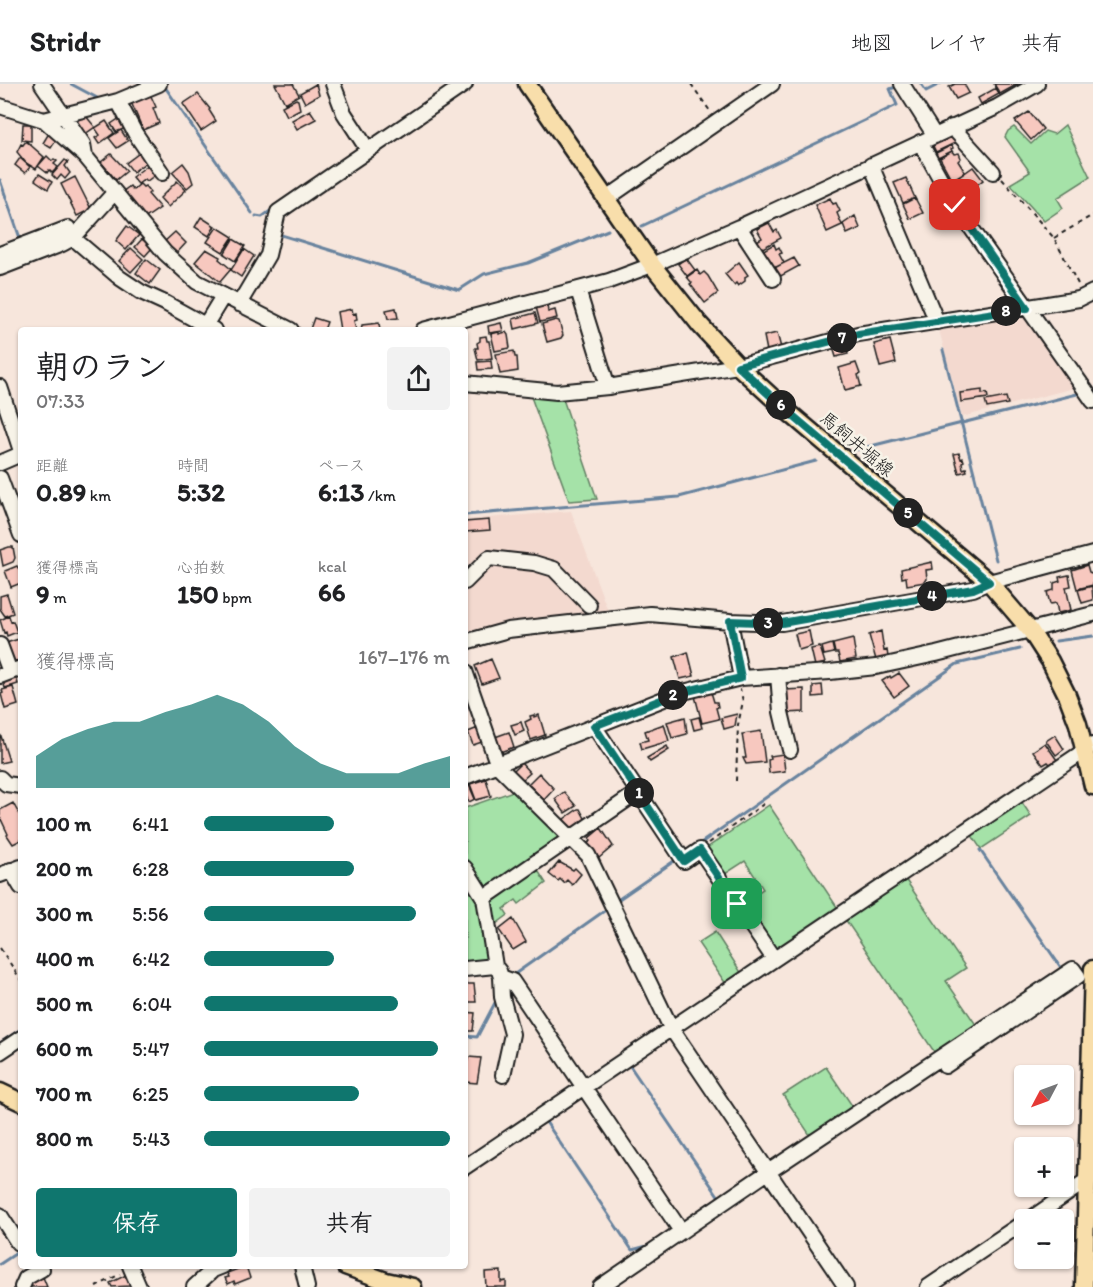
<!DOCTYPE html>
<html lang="ja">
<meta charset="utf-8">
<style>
:root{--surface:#fff;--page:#f2f2f2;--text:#202124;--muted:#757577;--line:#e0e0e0;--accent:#0f766e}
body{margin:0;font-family:Itim,"Klee One",sans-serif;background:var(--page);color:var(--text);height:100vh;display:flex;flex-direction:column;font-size:22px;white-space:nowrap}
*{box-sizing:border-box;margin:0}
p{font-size:20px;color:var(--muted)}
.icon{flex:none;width:33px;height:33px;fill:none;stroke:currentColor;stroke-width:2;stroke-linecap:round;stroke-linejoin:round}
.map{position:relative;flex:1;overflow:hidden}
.sheet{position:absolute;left:18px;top:243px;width:450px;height:942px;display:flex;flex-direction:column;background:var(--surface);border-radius:6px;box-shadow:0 2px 4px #0004}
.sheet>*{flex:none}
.needle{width:39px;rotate:229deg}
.controls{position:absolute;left:1014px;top:981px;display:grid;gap:12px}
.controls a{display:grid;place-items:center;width:60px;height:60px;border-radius:6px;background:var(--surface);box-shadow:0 2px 4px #0004;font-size:30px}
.pin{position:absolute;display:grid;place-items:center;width:51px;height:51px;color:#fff;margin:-26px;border-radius:12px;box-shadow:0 3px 9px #0006}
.km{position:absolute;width:30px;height:30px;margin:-15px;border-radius:50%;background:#222;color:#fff;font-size:16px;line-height:30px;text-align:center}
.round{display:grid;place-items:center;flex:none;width:63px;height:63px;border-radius:6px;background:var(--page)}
.overview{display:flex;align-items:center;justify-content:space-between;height:102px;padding:0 18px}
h1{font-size:33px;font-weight:800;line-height:45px}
.stats{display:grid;grid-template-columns:repeat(3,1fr);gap:9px;height:102px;padding:6px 18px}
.stats div{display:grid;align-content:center}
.stats b{font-size:26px;font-weight:800}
.stats small{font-size:16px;font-weight:400}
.stats p{font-size:16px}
.chart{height:168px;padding:12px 18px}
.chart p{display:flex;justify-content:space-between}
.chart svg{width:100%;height:108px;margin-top:6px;fill:var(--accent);opacity:.7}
.cta{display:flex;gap:12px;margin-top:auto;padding:12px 18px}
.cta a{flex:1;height:69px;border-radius:6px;background:var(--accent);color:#fff;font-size:24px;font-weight:800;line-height:69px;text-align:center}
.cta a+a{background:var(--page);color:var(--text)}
ul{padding:0 18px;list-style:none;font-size:20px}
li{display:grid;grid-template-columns:96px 72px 1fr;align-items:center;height:45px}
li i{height:15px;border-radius:8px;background:var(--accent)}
header{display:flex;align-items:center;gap:36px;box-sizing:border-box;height:84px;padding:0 30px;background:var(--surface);border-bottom:2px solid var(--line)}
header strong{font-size:28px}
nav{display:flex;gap:33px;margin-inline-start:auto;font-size:21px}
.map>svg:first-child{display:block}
.built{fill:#f3d9cf}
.green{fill:#a5e2a8;stroke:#607f62;stroke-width:1.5}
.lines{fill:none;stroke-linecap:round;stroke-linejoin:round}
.stream{stroke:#68839e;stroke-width:3}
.building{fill:#f7c8bf;stroke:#1c1c1c;stroke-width:1.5}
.minor-casing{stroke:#1c1c1c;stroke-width:18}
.major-casing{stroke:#1c1c1c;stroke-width:21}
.path{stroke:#1c1c1c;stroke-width:2;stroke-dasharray:4.5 4.5;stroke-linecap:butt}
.minor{stroke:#f7f3e8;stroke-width:14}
.major{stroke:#f8deab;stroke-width:16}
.route-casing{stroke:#fff;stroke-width:12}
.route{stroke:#0f766e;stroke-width:8}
.labels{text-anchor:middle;stroke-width:5;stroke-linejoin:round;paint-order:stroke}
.street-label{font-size:18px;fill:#1c1c1c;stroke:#f7f3e8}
</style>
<header>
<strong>Stridr</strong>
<nav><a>地図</a><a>レイヤ</a><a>共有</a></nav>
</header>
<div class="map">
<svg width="1093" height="1203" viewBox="0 0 1093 1203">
<rect width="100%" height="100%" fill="#f7e6dc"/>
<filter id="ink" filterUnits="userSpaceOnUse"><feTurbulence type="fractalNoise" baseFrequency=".0167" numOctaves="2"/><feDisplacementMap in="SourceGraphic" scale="12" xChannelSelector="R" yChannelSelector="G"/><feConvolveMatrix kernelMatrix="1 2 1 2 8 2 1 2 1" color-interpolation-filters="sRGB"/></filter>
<g filter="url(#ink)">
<path class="built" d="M1023,228L1078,303L962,333L938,242Z
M571,427L609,530L465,553V436Z"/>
<path class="green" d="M1065,41L1090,93L1057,114L1063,124L1044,137L1010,100L1030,88L1005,53L1008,47L1014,43L1031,60L1045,47L1054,50Z
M530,310L562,312L597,415L569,417Z
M516,706L566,755L487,810L465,779V724Z
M1019,714L1031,732L981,765L969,747Z
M769,721L839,826L774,870L740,820L763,805L745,777L722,792L704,766Z
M535,782L546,799L519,820L516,816L504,825L508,831L492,843L487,815Z
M903,792L966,884L946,897L979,945L937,972L843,832Z
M476,805L490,875L465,882V808Z
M715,848L742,890L726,900L698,859Z
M826,983L855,1026L812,1054L783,1011Z"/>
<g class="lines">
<path class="stream" d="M71,0L101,16
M921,0L926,7L940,0
M165,3L252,129
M0,96L21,157
M256,132L262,133L273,125
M642,142L897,21L890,5L896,3
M278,150L459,206L484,190L528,179L608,146
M943,266L996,476
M855,366L1081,309
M465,431L679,413L816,377
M1056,557L1093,552
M698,761L957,580L1020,565
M980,766L1062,885
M619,815L677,775
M512,892L607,825
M465,952L477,953L497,915
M0,959L21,945
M628,979L721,1116
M544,1035L632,1166L647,1162L648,1164
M0,1180L21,1166"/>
</g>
<path class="building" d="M275,0H293L299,11L285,19Z
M316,0L319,11L305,19L300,9Z
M955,0H964L969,9L956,15L949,3Z
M994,0H1018L1000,10Z
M996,4L999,10L981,20L978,14Z
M150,10L156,23L153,24L159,39L143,46L131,18Z
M198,10L210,25L209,26L216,37L201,47L183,20Z
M296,15L298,16L300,25L287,32L282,22Z
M310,26L316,35L297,45L292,36Z
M1029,28L1043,45L1031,56L1015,37Z
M85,31L95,43L85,50L76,42L79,40L77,37Z
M120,34L126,44L116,48L111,40Z
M106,37L114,49L99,60L95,54L100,51L95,44Z
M23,40H31V57L22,56Z
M121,46L128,57L117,64L109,54Z
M49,49L57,55L51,64L43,59Z
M952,50L957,58L936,68L932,60Z
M26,57L44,73L36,85L26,79L17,68L21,60L23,61Z
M952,61L953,64L951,65L952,67L938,74L936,69Z
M142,67L149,76L133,88L126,79Z
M952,67L954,70L959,69L961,74L958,77L965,88L952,96L940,74Z
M111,70L127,87L116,96L101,78Z
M47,72L52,77L54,75L57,77L54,80L58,83L52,89L49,86L47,89L38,82Z
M20,74L30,83L25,89L15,81Z
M65,76L68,78L65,82L70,89L65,95L61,91L57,96L52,91Z
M152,78L159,88L147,97L145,95L138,100L132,93Z
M183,79L189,87L193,99L187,104L172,88Z
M973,83L983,96L970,106L967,102L959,108L952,98Z
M39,90L52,98L48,105L35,96Z
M75,93L91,125L77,132L61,100Z
M906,94L915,114L903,119L894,99Z
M177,97L186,106L168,123L160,114Z
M140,100L143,103L145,102L150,108L148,110L160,124L144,135L122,108L130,102L133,106Z
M830,114L833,120L836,119L840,127L837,129L842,141L827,148L815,121Z
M915,114L923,129L910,135L903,120Z
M855,132L860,144L847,150L843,140Z
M201,133L215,142L209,152L195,143Z
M769,139L774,148L777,146L781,154L759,166L755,158L762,154L757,145Z
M127,142L139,151L126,166L116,157Z
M217,143L233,153L223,168L207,158Z
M175,148L186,159L176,170L164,158Z
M142,155L152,164L145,172L135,163Z
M233,155L245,162L235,177L224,170Z
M774,160L776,165L779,163L782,169L779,170L784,179L771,186L760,168Z
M131,164L143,175L131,188L119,177Z
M206,165L220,173L219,175L231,185L220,198L195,178Z
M244,165L254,172L241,193L231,186Z
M686,174L695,186L687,192L678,180Z
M794,174L799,182L777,194L772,185Z
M146,175L160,186L150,200L136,189Z
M739,178L748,191L745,193V197L738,202L736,199L734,201L725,190Z
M697,186L700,191L704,188L708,192L718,209L705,219L690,200L692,199L687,193Z
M547,221L548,228L555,226L557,234L540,238L536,223Z
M396,224L398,234L388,235L386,226Z
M352,225L353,230L356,229L357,236L354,237L356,246H340L337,228Z
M535,229L538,239L515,245L513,235Z
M314,234L327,238L324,246L310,245Z
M556,236L559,237L563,251L561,254L547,258L542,240Z
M379,239L380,246H361L362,241Z
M501,239L503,247L489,249L488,242Z
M499,248V250L506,248L508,251L510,264L495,267L491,250Z
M777,249L781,264L767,267L764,252Z
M486,252L487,257H489L492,274L478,276L475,264H478L477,259L480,257V253Z
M890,256L896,279L880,283L874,260Z
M845,260L848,270L836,273L833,263Z
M514,267L515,273H517L518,287L500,290L496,270Z
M491,277L492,285L478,286L477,278Z
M856,279L860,290L858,291L861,302L845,306L839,284Z
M982,306V310L987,309L988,314L961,318L960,309Z
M1006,313L1008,320L987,324L985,317Z
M959,369L961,375L963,374L964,377L962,378L963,385L966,384L967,387L959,389L954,370Z
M489,436L490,446L465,448V438Z
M9,463H13L15,474L13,478L3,482L0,466Z
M932,478L933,485L926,486L927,495L925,498L907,501L906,493L902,494L901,485Z
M1087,481L1089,488L1093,490V501L1077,505L1072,486Z
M17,482L21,489V499L11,503L5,487Z
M1069,491L1071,502L1066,503L1071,526L1058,529L1056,519L1050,520L1047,508L1054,506V499L1060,497L1059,493Z
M1092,502L1093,516L1082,519L1078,506Z
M7,510L13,529L5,532L0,525V512Z
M9,532L11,538L13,537L17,548L7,552L6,548L4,549L0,536Z
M809,547L812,562L799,566L795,550Z
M881,547L884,567L887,566L888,573L876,576L869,551Z
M19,555L21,560V576L15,578L6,559Z
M853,555L856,575L840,578L838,569H835L833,560Z
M832,560L834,569L824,571L822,563Z
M820,563L825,579L815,582L811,565Z
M688,568L694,592L680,595L674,573Z
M491,575L499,594L482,600L475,582Z
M899,589L909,602L894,613L882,597L890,592L891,594Z
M16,593L18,600L5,604L3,597Z
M822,601L823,612L813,613V602Z
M13,603L18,621L5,625L1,610L3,609L2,606Z
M804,605V628L787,629L785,606Z
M711,608L714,618H717L718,623L716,624L719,635L702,639L695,612Z
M737,630L735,642L724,645L721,634Z
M534,631V633L539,631L545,651L531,656L525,638L531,635L530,632Z
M685,633L687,650L672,654L667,638Z
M699,633L702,644L694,646L691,635Z
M521,638L524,647L515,651L511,641Z
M664,640L669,657L642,665L640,658L648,656L645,647Z
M478,644L482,658L473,661L468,648Z
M761,647L765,678L746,680L743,674H746L742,650Z
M509,648L514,663L500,668L495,653Z
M1055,651L1064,665L1056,671L1046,657Z
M1,652L9,677L0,679V653Z
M1045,659L1057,676L1050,680L1048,678L1043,681L1033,667Z
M667,662L669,666L650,678L647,674Z
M783,670L785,687L769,689L768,676L771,675L770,672Z
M521,679L530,689L521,697L512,688Z
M539,689L554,705L544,716L528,700Z
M486,695L491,712L476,716L470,700Z
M469,701L475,715L469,718L465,710V703Z
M564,708L576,722L565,729L555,715Z
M13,719L19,730L21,729V756L13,760L7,751L8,750L0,733V726Z
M578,725H580L588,740L574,749L569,741L567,742L564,735Z
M601,744L613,762L599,774L587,760L591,757L589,754Z
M559,778L573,786L575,784L581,790L572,801L567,796L564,799L560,795L558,797L549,790Z
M513,835L526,858L513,866L499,846Z
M465,900H474L476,918H465Z
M465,928L475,929L473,947H465Z
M468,973L481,974L477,999L465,998V980H467Z
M246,1182L250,1194L235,1200L234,1197L228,1200L225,1194L229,1193L227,1189Z
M501,1187V1198L506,1197V1203H486L485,1188Z
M126,1191L130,1202L112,1203L110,1199Z
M43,1193L47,1203H29L27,1199Z"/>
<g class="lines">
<defs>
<path id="minor" d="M42,0L83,60L85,72
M333,0L344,29L368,66
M902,0L935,52
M118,17L135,49L162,89
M0,22L44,36L85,72L165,169L197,198L291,246
M44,36L118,17L159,0
M952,43L993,88
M920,58L955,121L1093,317
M871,81L937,238
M606,115L772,0
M739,143L773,195
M0,170L68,144L73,154L120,194L141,208L165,219L214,246
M0,184L62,160L73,154L114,109
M578,206L608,303
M239,220L268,171L278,128L465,0
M206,240L223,212
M423,246L609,197L652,181L739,143L997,23L1037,0
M465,299L557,308L608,303L738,282L858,250L1079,215L1093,208
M0,303L21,367
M0,379L21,370
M0,394L21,451
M465,498L489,474L534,479L554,485L589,521
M730,537L741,594
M465,558L508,546L650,530L730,537L782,539L973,505L989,498L1093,470
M0,561L10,588
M465,587L498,682L588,771L671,944L846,1203
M778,591L781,628L790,666
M0,592L21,584
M594,642L684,777L700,766L774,875
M465,693L679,609L741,594L830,588L876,583L936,570L1093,530
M0,694L6,700L21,702
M465,784L484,814L495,882L465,885
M11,786L21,803
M0,791L21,783
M484,814L638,708
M495,882L499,887L501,893L512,897L681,1147
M501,893L502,913L512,950L503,991
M0,968L21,954
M465,1083L1093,661
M0,1131L18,1159
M1029,1136L1093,1092
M130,1182L139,1203
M302,1182L307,1203
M22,1203L26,1194L42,1185
M194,1203L213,1186L223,1182
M600,1203L768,1088L1073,885L1078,892L945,982
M928,1203L1024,1138"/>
<path id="major" d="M527,0L652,181L700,241L738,282L786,326L989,498L1030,546L1050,577L1067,611L1078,640L1093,702
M0,1008L21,1018
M345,1182L386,1197L413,1203
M1084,1203L1093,885"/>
</defs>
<use href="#minor" class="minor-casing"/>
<use href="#major" class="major-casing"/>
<path class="path" d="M691,0L710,27
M1002,95L1054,154L1079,202
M1054,154L1093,131
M736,697L738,641L743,617L740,605
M709,759L765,719
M0,864L21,896
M96,1203L120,1190"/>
<use href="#minor" class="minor"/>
<use href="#major" class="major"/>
</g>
</g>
<g class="lines" filter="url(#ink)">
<defs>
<path id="route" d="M737,820L700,766L684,777L594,642L679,609L741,594L730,537L782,539L973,505L989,498L786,326L738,282L858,250L1027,224L955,121"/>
</defs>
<use href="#route" class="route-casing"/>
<use href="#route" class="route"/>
</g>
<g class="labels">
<g class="street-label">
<text transform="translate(857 360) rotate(40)" y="6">馬飼井堀線</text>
</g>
</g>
</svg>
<div class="controls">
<a><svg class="needle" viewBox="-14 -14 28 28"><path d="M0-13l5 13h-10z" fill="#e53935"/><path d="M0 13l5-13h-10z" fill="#757577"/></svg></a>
<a>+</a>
<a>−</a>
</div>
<div class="pin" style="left:737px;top:820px;background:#1e9e55"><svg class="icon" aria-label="arrive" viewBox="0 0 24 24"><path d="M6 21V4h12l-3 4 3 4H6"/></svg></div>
<div class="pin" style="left:955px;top:121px;background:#d93025"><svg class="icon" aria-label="check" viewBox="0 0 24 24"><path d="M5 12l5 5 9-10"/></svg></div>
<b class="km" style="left:639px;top:709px">1</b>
<b class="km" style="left:673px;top:611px">2</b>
<b class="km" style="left:768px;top:539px">3</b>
<b class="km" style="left:932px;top:512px">4</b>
<b class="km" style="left:908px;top:429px">5</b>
<b class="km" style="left:781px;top:321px">6</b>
<b class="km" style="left:842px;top:254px">7</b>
<b class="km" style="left:1006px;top:227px">8</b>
<section class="sheet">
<div class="overview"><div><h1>朝のラン</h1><p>07:33</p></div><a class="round"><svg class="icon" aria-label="share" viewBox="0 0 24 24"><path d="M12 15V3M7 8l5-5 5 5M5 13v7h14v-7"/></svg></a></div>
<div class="stats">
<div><p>距離</p><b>0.89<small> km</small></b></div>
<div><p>時間</p><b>5:32</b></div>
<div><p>ペース</p><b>6:13<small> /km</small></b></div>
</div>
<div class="stats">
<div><p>獲得標高</p><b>9<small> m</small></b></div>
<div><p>心拍数</p><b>150<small> bpm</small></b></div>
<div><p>kcal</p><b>66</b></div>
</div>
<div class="chart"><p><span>獲得標高</span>167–176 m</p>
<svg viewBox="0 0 160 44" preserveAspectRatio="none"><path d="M0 44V31L10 24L20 20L30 17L40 17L50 13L60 10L70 6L80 10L90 17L100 27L110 34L120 38L130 38L140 38L150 34L160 31V44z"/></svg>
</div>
<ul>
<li><b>100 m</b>6:41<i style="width:53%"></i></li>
<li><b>200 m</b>6:28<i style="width:61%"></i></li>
<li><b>300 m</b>5:56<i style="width:86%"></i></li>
<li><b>400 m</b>6:42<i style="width:53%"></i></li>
<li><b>500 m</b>6:04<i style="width:79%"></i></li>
<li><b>600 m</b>5:47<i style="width:95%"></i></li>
<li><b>700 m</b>6:25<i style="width:63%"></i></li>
<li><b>800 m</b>5:43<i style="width:100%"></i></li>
</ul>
<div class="cta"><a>保存</a><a>共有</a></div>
</section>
</div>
